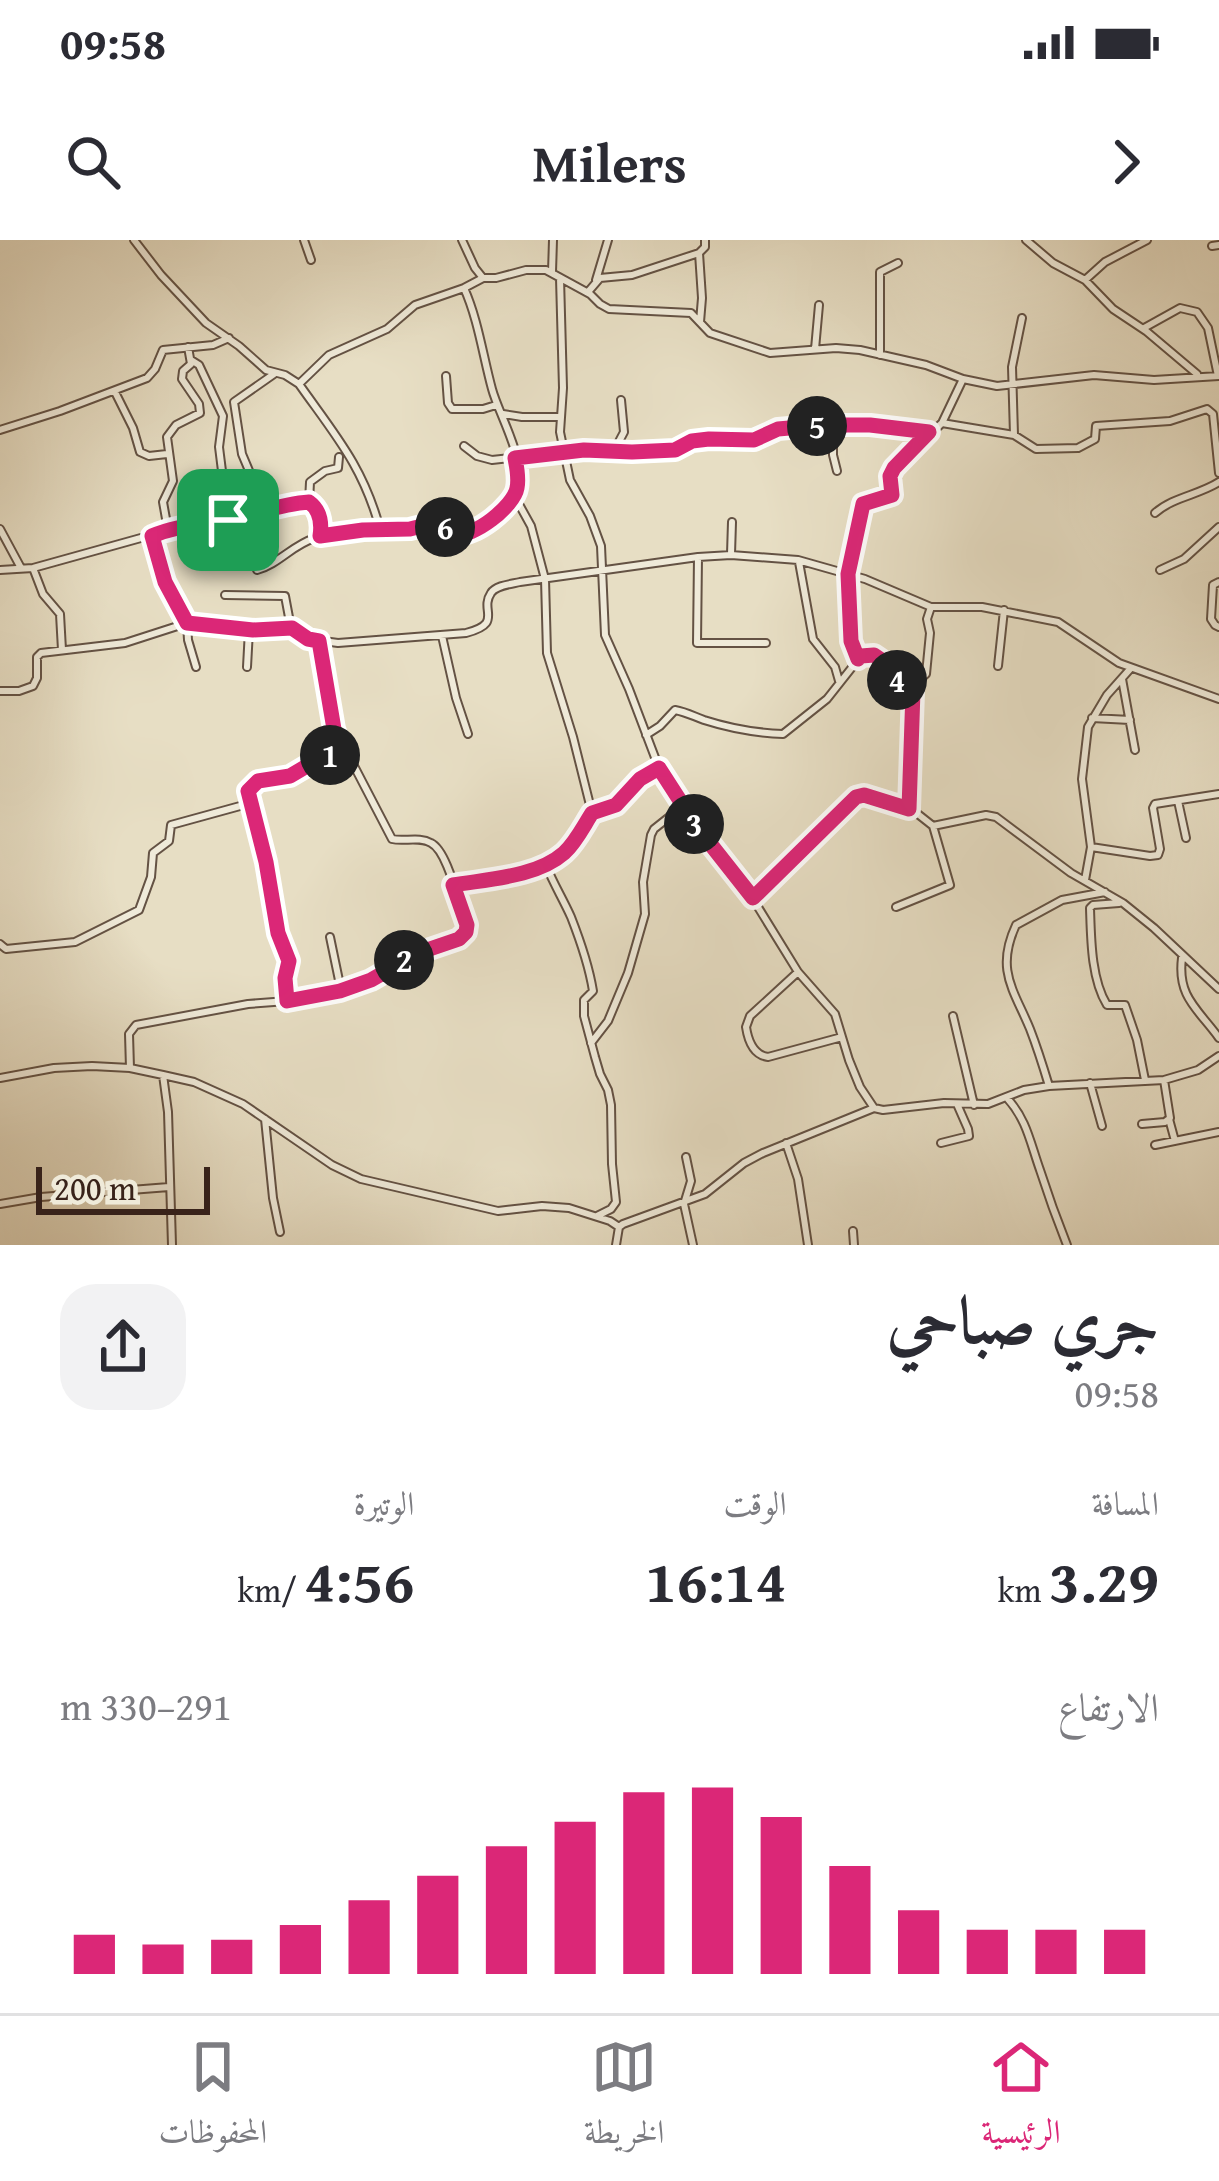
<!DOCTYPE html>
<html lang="ar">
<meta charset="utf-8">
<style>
:root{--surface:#fff;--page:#f2f2f3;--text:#2b2b33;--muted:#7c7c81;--line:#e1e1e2;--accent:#db2777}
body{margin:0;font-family:"Gentium Book Plus",Amiri,serif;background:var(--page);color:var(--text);direction:rtl;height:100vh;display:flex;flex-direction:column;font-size:45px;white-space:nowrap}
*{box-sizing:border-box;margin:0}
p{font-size:39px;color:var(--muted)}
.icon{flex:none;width:66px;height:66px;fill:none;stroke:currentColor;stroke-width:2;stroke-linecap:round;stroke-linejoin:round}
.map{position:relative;height:1005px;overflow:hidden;direction:ltr}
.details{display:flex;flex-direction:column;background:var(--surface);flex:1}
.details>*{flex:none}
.scale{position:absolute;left:36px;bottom:30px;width:174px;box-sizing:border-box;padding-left:12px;border:6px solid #39231a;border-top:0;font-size:33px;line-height:42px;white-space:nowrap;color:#39231a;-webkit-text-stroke:9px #efead9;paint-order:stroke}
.pin{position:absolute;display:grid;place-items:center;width:102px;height:102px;color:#fff;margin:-51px;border-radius:24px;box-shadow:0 6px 18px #0006}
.km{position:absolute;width:60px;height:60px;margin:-30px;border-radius:50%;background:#222;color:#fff;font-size:33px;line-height:60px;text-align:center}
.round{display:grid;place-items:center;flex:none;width:126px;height:126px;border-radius:36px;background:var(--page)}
.summary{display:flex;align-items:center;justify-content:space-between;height:204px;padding:0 60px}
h1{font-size:66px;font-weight:600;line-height:90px}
.metrics{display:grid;grid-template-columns:repeat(3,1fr);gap:18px;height:204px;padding:12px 60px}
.metrics div{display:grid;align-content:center}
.metrics b{font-size:60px;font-weight:600}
.metrics small{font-size:33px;font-weight:400}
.metrics p{font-size:33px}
.chart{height:336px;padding:24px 60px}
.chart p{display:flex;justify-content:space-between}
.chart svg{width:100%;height:216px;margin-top:12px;stroke:var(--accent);stroke-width:6}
.status{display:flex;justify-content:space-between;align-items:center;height:84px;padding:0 60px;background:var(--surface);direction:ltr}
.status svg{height:33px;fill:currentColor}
header{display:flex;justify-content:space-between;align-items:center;height:156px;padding:0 60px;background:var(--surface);font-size:54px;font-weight:600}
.dock{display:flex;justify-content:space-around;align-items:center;height:168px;border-top:3px solid var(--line);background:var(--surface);font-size:33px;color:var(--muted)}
.dock a{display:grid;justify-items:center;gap:6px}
.dock .on{color:var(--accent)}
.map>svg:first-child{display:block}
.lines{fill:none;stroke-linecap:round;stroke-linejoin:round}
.minor-casing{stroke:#645244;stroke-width:10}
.minor{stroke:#efead9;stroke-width:6}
.route-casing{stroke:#fff;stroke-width:24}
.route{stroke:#db2777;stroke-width:15}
</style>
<div class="status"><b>09:58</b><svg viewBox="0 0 49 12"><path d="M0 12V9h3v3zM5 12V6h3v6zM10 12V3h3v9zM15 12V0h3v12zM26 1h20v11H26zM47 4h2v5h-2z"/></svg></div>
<header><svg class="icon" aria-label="forward" viewBox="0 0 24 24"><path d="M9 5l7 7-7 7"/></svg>Milers<svg class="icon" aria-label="search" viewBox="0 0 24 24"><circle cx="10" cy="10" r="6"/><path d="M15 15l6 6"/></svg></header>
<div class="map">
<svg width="1219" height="1005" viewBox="0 0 1219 1005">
<rect width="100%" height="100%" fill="#e7dec4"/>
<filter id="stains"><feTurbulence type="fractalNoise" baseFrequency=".00167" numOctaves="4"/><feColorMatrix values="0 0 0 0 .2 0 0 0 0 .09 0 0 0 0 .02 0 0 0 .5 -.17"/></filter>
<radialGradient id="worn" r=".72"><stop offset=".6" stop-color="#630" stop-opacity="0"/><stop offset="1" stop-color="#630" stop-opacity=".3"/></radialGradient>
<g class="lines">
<defs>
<path id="minor" d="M134,0L161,35L206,83L239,106L266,130L285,135L299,144
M304,0L311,20
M462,0L475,28L483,38
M1026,0L1053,23L1085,40L1113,69L1146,91L1197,134
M1212,6L1219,5
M552,32L553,0
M560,38L563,148L560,192L570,240L590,276L601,306L605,395L629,449L659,528L669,546L697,587L753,659L798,732L835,774L849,820L860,847L874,868
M596,40L608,0
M1085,40L1105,22L1147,0
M588,52L600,38L632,35L699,13
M700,82L702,58L699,13L705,7V0
M1144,88L1180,68L1197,72L1208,88L1218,136
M815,109L819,65
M880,115V32L898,23
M191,120L199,125L223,176L219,207L228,279
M446,136L448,163L452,169H483L496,165
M115,152L133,188L140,212L149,216L167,214
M503,174L522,177H559
M942,183L1014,195L1036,209L1078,208L1095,199L1096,186L1170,181L1207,169L1213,174L1219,233
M833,185V215L837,231
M0,190L60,171L147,138L155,129L163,110L213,105L229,98
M1014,195L1012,127L1022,78
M464,206L477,216L492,220L584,210L632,212L675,210L692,201L709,199L754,200L779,189L823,185H870L929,192
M614,211L624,192L621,160
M515,257L531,286L545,339L547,413L573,497L592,573
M309,262L310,242L325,231L338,228L339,217
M254,272L257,291
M247,273L250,233L242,214L234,162L274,134
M1155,273C1173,257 1199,255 1219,242
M0,289L21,328
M380,289C363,226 335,195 299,144L329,115L387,89L415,65L464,48L483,38H496L526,30H546L590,54L600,64L609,69L691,73L710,93L770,113L836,108L860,110L926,125L963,139L997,146L1094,135L1154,140L1219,136
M168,290L163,262L173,241L167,197L176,185L200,173L199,164L182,139L183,131L191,124L188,107
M153,296L165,342L187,383L188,400L196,427
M731,314L732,282
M698,317L697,403H766
M799,322L813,399L835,427L839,441
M33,328L43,354L60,374L62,410
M0,330L33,328L184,286L220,281L292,263L309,262C320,270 323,283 320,296
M257,330C279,324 292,305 315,298C343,290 372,291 401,290C414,289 425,283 438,282L451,294C468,294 482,289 494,277C500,271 510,264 515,257C532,229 499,176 492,149C483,116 478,79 464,48
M1160,330L1184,319L1219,287
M1219,342L1213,345L1211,379L1215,385L1219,387
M225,355L285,356L291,388
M442,396L456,458L468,494
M858,419L851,401L848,333L863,264L892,255L890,236L894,228L942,183L963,139
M998,426L1004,370
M247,427L249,390
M1122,439L1135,510
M911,447L926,434L930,393L927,379L931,367
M0,451H19L33,446L37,438V417L41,413L125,403L187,383L253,390L291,388L308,399L338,403L466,393C504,383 479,371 491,353C496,345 512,344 520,342L698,317L731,315L798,320L865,339L931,367H982L1058,382L1119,423L1219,459
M1092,478L1130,480
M646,495L660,486L675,470C686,472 693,476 704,480C729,488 757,493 783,494L827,459L861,416C888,411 883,427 896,440C901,444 907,445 912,449L909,569
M1178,561L1186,598
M1091,607L1150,616L1158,615L1160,609L1153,568L1155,564L1219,554
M546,625C553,643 563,659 571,677C580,700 589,726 593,751L584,760V776L595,817L600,834L608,850L611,865L612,924L616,962L611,969L597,976
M1085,640L1091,607L1082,539L1088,487L1107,455L1131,428
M453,645C488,639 537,637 564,613C576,602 583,587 592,573C626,566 628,544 658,528
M753,659L858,556L864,555L914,571L933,586L986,575L996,577L1071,633L1123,663L1154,688L1219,749
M1119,663L1093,665L1090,668C1091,698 1091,739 1107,765H1125L1137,800L1145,840
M896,667L950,645L933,586
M330,697L341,750
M0,704L6,709L75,702L139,670L151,637L153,613L169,601L171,585L251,563
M1182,718C1177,757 1198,769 1219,798
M798,732L750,776L746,787C748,800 753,815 768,817L842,797
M287,761L285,738L289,721L278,693L266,622L248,551L258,541L290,535L317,520L342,512
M953,776L974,865
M591,803L608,781L628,733L645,674L643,642L651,595L654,589L683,566
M130,828L129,794L136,785L248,764L287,761L341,750L371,740L419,713L449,704L466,691L467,685C459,666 448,611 431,603C419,596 404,602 392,599L353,524L339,506L319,402
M163,835L168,872L172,1005
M0,838L54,828L92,826L130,828L163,835L194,842L243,864L332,925L361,939L498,971L542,966L569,968L610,981L619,987
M1090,843L1102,886
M1049,846C1043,826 1037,807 1030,789C1014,750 995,730 1016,685L1062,660L1105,652
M1007,858C1027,880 1030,902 1040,930C1048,955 1057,980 1067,1005
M265,879L273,958L280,992
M1169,879L1175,901
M1142,884L1165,882L1170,878L1164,840
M786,903L798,939L808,1005
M941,903L969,896L968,889L957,864
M1155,905L1219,892
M686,917L691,941L684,964L693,1005
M0,964L41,957L169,947
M853,991L854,1005
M616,1005L619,987L623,984L705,954L744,923L763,913L874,868L883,870L944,863L988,864L1024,850L1049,846L1164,840L1198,830L1219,816"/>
</defs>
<use href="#minor" class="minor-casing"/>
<use href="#minor" class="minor"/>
</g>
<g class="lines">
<defs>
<path id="route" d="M823,185H870L929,192L894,228L890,236L892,255L863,264L848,334L851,401L858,419L861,416L874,415C886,422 887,428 894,438C900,445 907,443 913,451L909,569L864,555L856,557L753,658L697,587L659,528L640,539L616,565L592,573C583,587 576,602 564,613C537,637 488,639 453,645L467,685L466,692L459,699L418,713L371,740L340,751L287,761L285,738L289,721L278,693L266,622L248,551L258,541L290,536L317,520L342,512L334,489L319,401L308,399L292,388L253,390L187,383L165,342L152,296C175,286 197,285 221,281C251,276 279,264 309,262C320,270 322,283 320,296L363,290L410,289L438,282C441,284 451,293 454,294C473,299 514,266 517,248C519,239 517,228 515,218L584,210L632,212L675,210L692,201L709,199L754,200L778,189Z"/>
</defs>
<use href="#route" class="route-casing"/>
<use href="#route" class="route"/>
</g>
<rect width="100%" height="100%" filter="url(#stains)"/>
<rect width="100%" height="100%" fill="url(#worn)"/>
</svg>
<div class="scale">200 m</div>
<div class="pin" style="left:228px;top:280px;background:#1e9e55"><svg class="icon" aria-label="arrive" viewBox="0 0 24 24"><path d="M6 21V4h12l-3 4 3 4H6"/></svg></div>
<b class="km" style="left:330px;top:515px">1</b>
<b class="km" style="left:404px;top:720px">2</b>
<b class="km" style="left:694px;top:584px">3</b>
<b class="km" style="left:897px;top:440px">4</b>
<b class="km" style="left:817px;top:186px">5</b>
<b class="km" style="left:445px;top:287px">6</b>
</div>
<section class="details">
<div class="summary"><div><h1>جري صباحي</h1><p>09:58</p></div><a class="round"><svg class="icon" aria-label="share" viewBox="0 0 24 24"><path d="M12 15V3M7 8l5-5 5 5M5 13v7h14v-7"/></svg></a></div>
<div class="metrics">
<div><p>المسافة</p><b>3.29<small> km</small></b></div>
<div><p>الوقت</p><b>16:14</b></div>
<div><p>الوتيرة</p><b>4:56<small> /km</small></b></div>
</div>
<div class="chart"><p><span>الارتفاع</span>291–330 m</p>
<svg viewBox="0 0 160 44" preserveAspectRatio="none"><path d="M5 44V36M15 44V38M25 44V37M35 44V34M45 44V29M55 44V24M65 44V18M75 44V13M85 44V7M95 44V6M105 44V12M115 44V22M125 44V31M135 44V35M145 44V35M155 44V35"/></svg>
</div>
</section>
<nav class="dock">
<a class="on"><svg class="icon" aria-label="home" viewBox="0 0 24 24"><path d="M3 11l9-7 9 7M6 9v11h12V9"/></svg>الرئيسية</a>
<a><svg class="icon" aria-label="map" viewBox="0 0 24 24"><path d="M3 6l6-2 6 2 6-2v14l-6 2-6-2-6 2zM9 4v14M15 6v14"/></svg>الخريطة</a>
<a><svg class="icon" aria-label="saved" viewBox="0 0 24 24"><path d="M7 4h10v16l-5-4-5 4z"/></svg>المحفوظات</a>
</nav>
